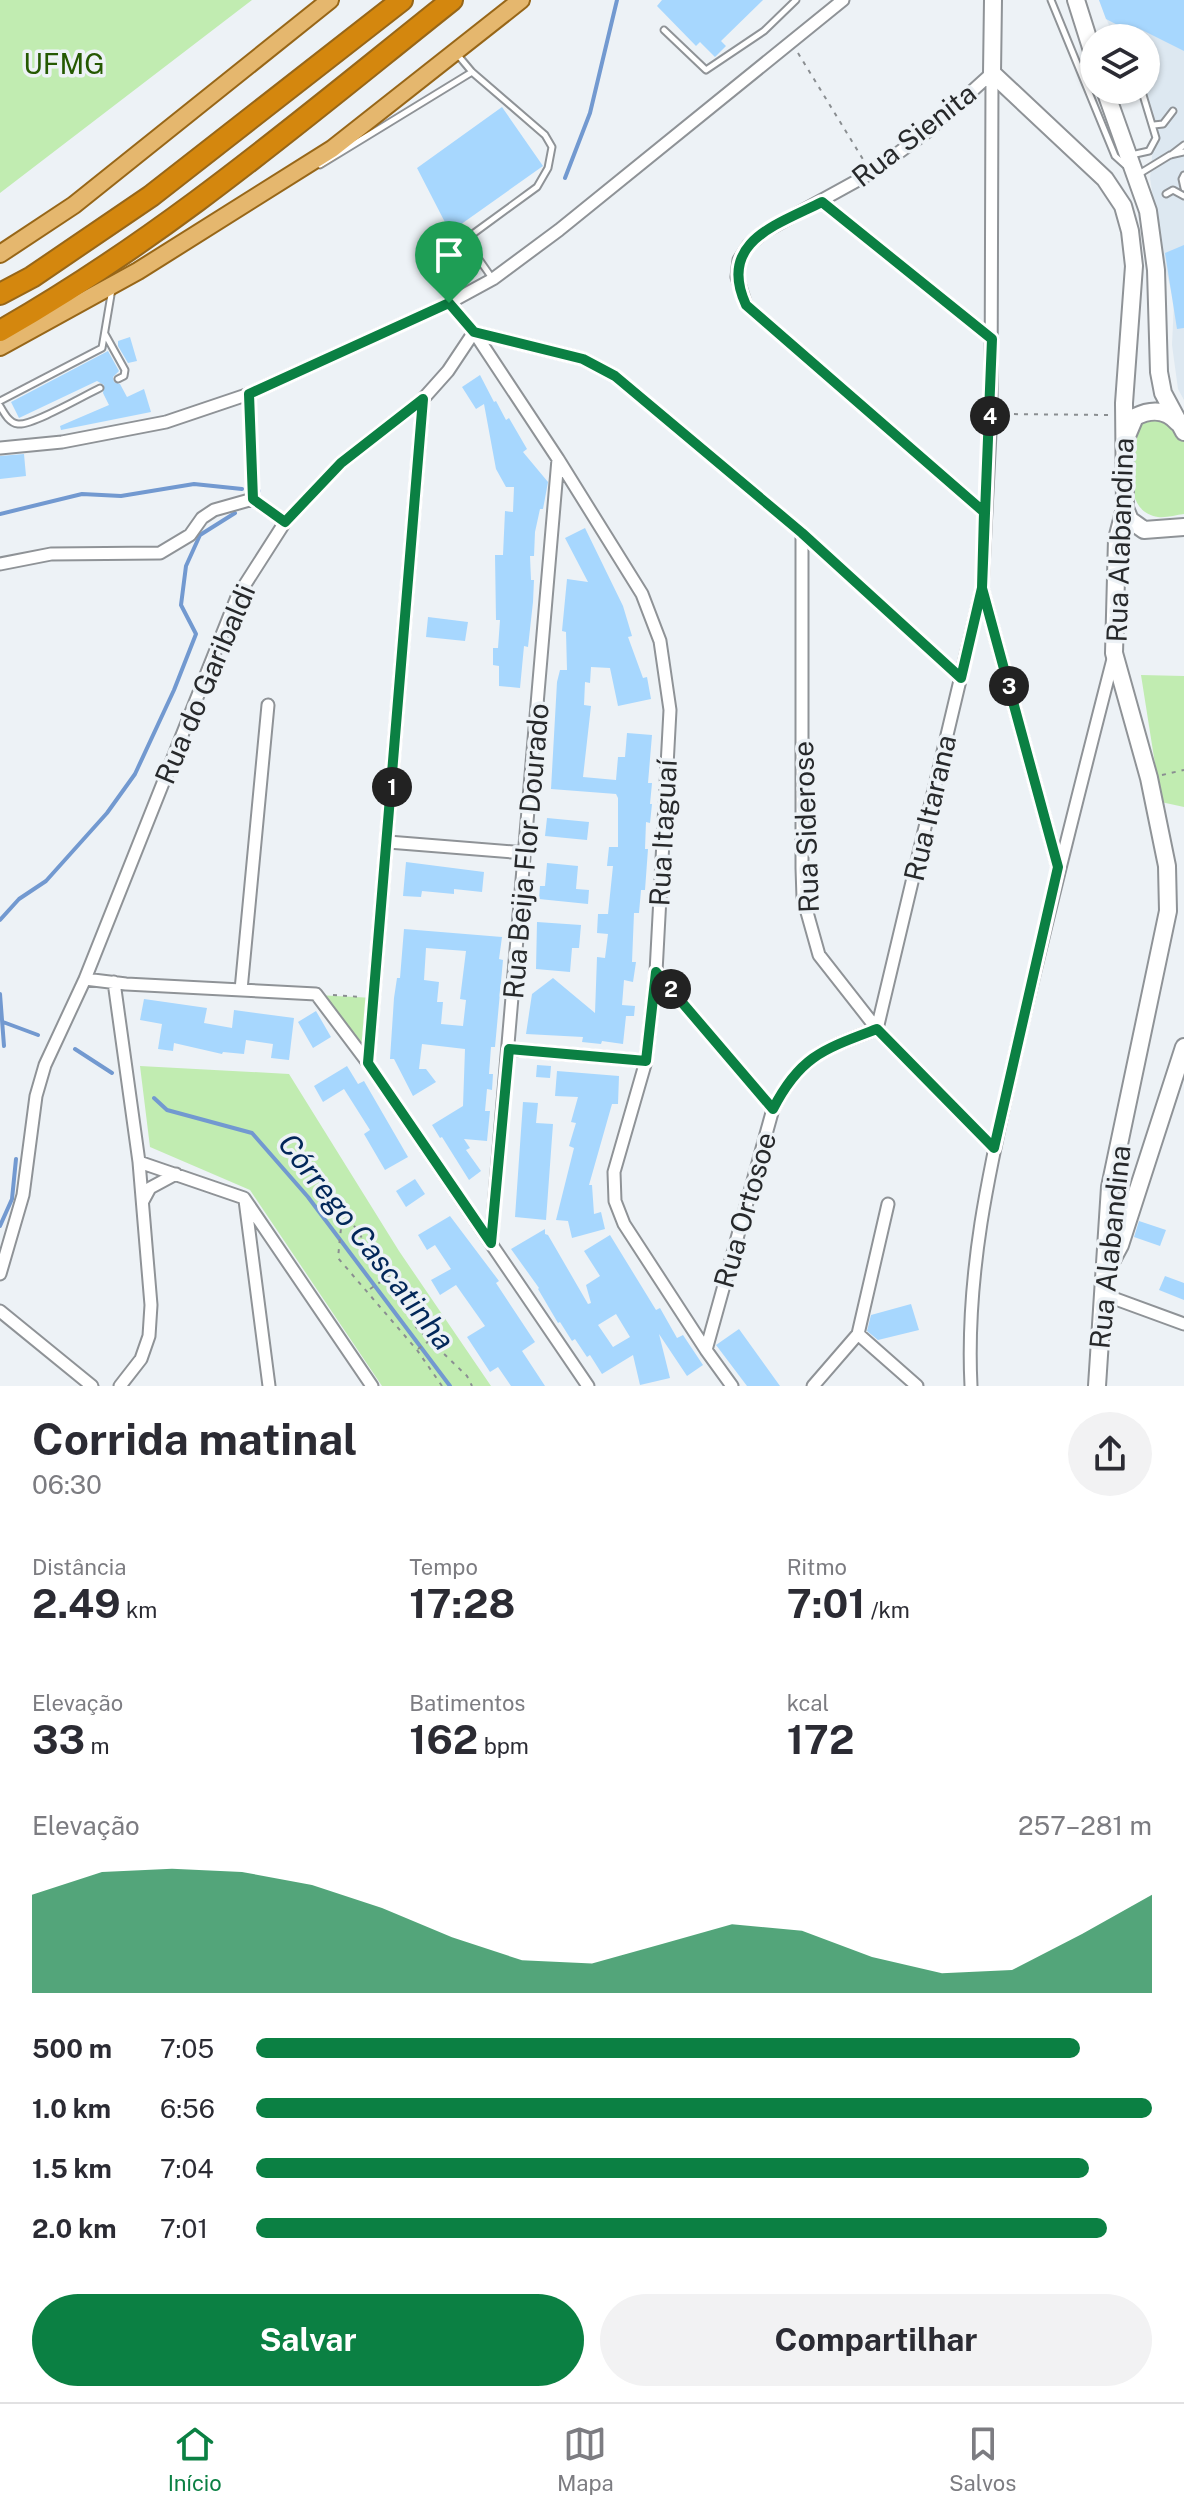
<!DOCTYPE html>
<html lang="pt">
<meta charset="utf-8">
<style>
:root{--surface:#fff;--page:#f2f2f3;--text:#2b2b33;--muted:#7c7c81;--line:#e1e1e2;--accent:#0b8043}
body{margin:0;font-family:"Public Sans",sans-serif;background:var(--page);color:var(--text);height:100vh;display:flex;flex-direction:column;font-size:30px;white-space:nowrap}
*{box-sizing:border-box;margin:0}
p{font-size:26px;color:var(--muted)}
.icon{flex:none;width:44px;height:44px;fill:none;stroke:currentColor;stroke-width:2;stroke-linecap:round;stroke-linejoin:round}
.map{position:relative;height:1386px;overflow:hidden}
.sheet{display:flex;flex-direction:column;background:var(--surface);flex:1}
.sheet>*{flex:none}
.fabs{position:absolute;left:1080px;top:24px;display:grid;gap:16px}
.fabs a{display:grid;place-items:center;width:80px;height:80px;border-radius:50%;background:var(--surface);box-shadow:0 2px 6px #0004;font-size:40px}
.pin{position:absolute;display:grid;place-items:center;width:68px;height:68px;color:#fff;margin:-82px -34px;border-radius:50% 50% 50% 0;rotate:-45deg;box-shadow:0 0 8px #0007}
.pin .icon{rotate:45deg}
.km{position:absolute;width:40px;height:40px;margin:-20px;border-radius:50%;background:#222;color:#fff;font-size:22px;line-height:40px;text-align:center}
.round{display:grid;place-items:center;flex:none;width:84px;height:84px;border-radius:42px;background:var(--page)}
.head{display:flex;align-items:center;justify-content:space-between;height:136px;padding:0 32px}
h1{font-size:44px;font-weight:700;line-height:60px}
.stats{display:grid;grid-template-columns:repeat(3,1fr);gap:12px;height:136px;padding:8px 32px}
.stats div{display:grid;align-content:center}
.stats b{font-size:40px;font-weight:700}
.stats small{font-size:22px;font-weight:400}
.stats p{font-size:22px}
.chart{height:224px;padding:16px 32px}
.chart p{display:flex;justify-content:space-between}
.chart svg{width:100%;height:144px;margin-top:8px;fill:var(--accent);opacity:.7}
.primary-button{display:flex;gap:16px;margin-top:auto;padding:16px 32px}
.primary-button a{flex:1;height:92px;border-radius:48px;background:var(--accent);color:#fff;font-size:32px;font-weight:700;line-height:92px;text-align:center}
.primary-button a+a{background:var(--page);color:var(--text)}
ul{padding:0 32px;list-style:none;font-size:26px}
li{display:grid;grid-template-columns:128px 96px 1fr;align-items:center;height:60px}
li i{height:20px;border-radius:10px;background:var(--accent)}
.tab-bar{display:flex;justify-content:space-around;align-items:center;height:112px;border-top:2px solid var(--line);background:var(--surface);font-size:22px;color:var(--muted)}
.tab-bar a{display:grid;justify-items:center;gap:4px}
.tab-bar .current{color:var(--accent)}
.map>svg:first-child{display:block}
.built{fill:#dde8f1}
.green{fill:#c1ecb1}
.lines{fill:none;stroke-linecap:round;stroke-linejoin:round}
.stream{stroke:#7299d0;stroke-width:4}
.building{fill:#a7d7fe;fill-rule:evenodd}
.lane-casing{stroke:#8f9397;stroke-width:9}
.street-casing{stroke:#8f9397;stroke-width:15}
.secondary-casing{stroke:#8f9397;stroke-width:20}
.primary-casing{stroke:#976618;stroke-width:20}
.highway-casing{stroke:#976618;stroke-width:24}
.path{stroke:#8a8e91;stroke-width:2;stroke-dasharray:4 6;stroke-linecap:butt}
.lane{stroke:#fff;stroke-width:5}
.street{stroke:#fff;stroke-width:11}
.secondary{stroke:#fff;stroke-width:16}
.primary{stroke:#e5b76e;stroke-width:16}
.highway{stroke:#d4870e;stroke-width:20}
.route-casing{stroke:#fff;stroke-width:16}
.route{stroke:#0b8043;stroke-width:10}
.labels{text-anchor:middle;stroke-width:7;stroke-linejoin:round;paint-order:stroke}
.park-label{font-size:28px;fill:#255902;stroke:#edf2f6}
.street-label{font-size:28px;fill:#27292b;stroke:#edf2f6}
.water-label{font-size:30px;font-style:italic;fill:#022759;stroke:#edf2f6}
</style>
<div class="map">
<svg width="1184" height="1386" viewBox="0 0 1184 1386">
<rect width="100%" height="100%" fill="#edf2f6"/>
<path class="built" d="M1099,0H1184V400L1178,389L1172,345L1174,302L1162,255L1150,178L1154,135L1138,90H1146V38H1114Z"/>
<path class="green" d="M0,0H252L0,193Z
M1146,419L1160,420L1184,439V514C1176,515 1166,518 1158,517C1119,511 1134,454 1136,426Z
M1141,675L1184,676V807L1161,802Z
M317,995L374,998L367,1061Z
M140,1066L289,1074L399,1251L491,1386H382L250,1190L150,1147Z"/>
<g class="lines">
<path class="stream" d="M565,178L590,113L617,0
M258,491H259
M0,514L82,494L121,496L194,484L242,489
M0,920L19,899L46,881L107,813L135,774L174,690L196,634L181,605L186,566L200,535L235,513
M0,994L4,1046
M3,1022L38,1035
M75,1049L112,1073
M154,1098L167,1110L252,1133L308,1197L450,1386
M0,1226L12,1199L16,1159"/>
</g>
<path class="building" d="M662,0H763L721,41L726,46L715,57L700,42L696,46L657,6Z
M1099,0H1184V51L1138,28L1135,34L1106,19Z
M502,107L543,166L450,232L417,168Z
M1184,245V328L1177,329L1165,253Z
M130,337L137,361L128,363L118,346V341Z
M108,351L119,371L113,377L114,382L120,384L127,397L144,389L151,412L61,430L60,426L109,405L103,393L104,385L97,381L19,418L11,402Z
M480,375L494,402L496,401L506,420L509,418L527,449L523,452L548,482L543,509H540L535,532L534,556H530L531,580H534L533,602L528,647L524,646L520,688L499,686V666L493,665V648H498L500,620H496L495,555H503L505,511L513,512L514,487H506L496,469L484,404L476,409L462,387Z
M24,454L26,476L0,479V456Z
M585,528L623,606L632,636L628,637L643,678L647,677L651,699L618,706L610,668L591,667L590,683L585,682L584,705L591,706L583,777L616,780L618,757H625L627,733L652,735L648,783H652L650,804H652L650,823L646,822L645,849H648L645,890H641L639,913H634L632,962H636L633,982L624,980L622,1005L635,1006L634,1016H626L623,1044L602,1041L601,1044L582,1042L583,1037L526,1034L532,994L553,978L595,1013L597,957L605,958L608,934L597,933L598,914H608L613,866H607L609,847H618V798L616,794L551,789L557,682L560,670H567L566,632L562,631L567,579L588,582L565,538Z
M428,617L468,622L465,641L426,637Z
M547,818L589,822L587,840L545,836Z
M406,862L484,872L482,892L454,889V894L422,891L421,897L403,896Z
M547,863L578,866L576,889L589,890L588,904L539,899L540,886H545Z
M537,922L581,925L579,948H572L570,972L536,969Z
M404,929L502,937L499,959L503,960L495,1047H491L489,1074H493L492,1090L487,1089L485,1111H490L487,1141L464,1139L470,1148L466,1150L481,1171L469,1180L442,1137L440,1138L432,1125L463,1106L465,1049L422,1044L419,1069H426L436,1082L413,1096L394,1059H390L394,998L397,978H400ZM426,948L466,951L460,999L466,1000L463,1026L441,1024L443,1002H437L439,982L424,980Z
M144,999L207,1008L204,1023L232,1028L234,1010L294,1018L289,1060L271,1058L273,1044L246,1040L244,1054L223,1052L222,1054L174,1043L173,1051L158,1049L162,1024L140,1020Z
M316,1011L331,1037L313,1048L298,1022Z
M537,1065L551,1066L550,1078L536,1077Z
M347,1066L358,1084L364,1081L408,1157L385,1170L364,1134L370,1130L344,1089L323,1102L314,1086Z
M557,1071L619,1076L618,1104H612L589,1185H592L594,1214L601,1212L605,1229L572,1238L568,1221L556,1220L574,1148L569,1146L576,1123L571,1122L578,1097L555,1096Z
M523,1102L538,1103L536,1123L553,1124L546,1220L515,1217Z
M415,1179L425,1194L406,1207L396,1191Z
M450,1216L499,1281L496,1283L535,1342L522,1351L545,1386H511L498,1367L490,1372L467,1337L485,1326L456,1285L440,1295L431,1280L451,1269L435,1245L427,1250L418,1235Z
M1139,1221L1166,1230L1160,1246L1134,1237Z
M545,1229V1234L548,1235L588,1304L591,1303L586,1285L600,1276L584,1251L610,1235L656,1310L660,1308L677,1338L683,1335L703,1365L687,1376L659,1334L670,1378L640,1385L633,1355L602,1374L590,1355L587,1357L575,1339L572,1341L560,1322L558,1323L538,1289L539,1288L511,1249ZM616,1314L630,1337L613,1347L598,1325Z
M1165,1276L1184,1283V1300L1159,1290Z
M911,1304L919,1330L878,1340L867,1331L871,1315Z
M739,1329L780,1386H747L716,1345Z"/>
<g class="lines">
<defs>
<path id="lane" d="M1051,0L1115,156L1125,165
M664,30L706,70L764,31L796,0
M457,54L472,72L545,135L552,147L548,168L537,187L470,236L469,245L492,278
M1154,125L1163,124L1173,111
M1131,155L1149,151L1156,138L1143,95
M1171,155L1184,145
M320,165L472,72
M1139,174L1170,155L1184,152
M1184,175L1182,179L1184,188
M1166,194L1173,190L1184,196
M105,334L125,370L124,376L118,379
M249,396L253,498
M0,401L102,348L112,289
M0,406C4,413 9,423 18,424C32,426 85,395 100,388"/>
<path id="street" d="M992,73L991,414L982,588L1058,867
M822,202L992,339
M449,303L474,332L558,459L642,594L660,641L670,710L656,972L646,1061L614,1172L615,1201L624,1224L706,1350L732,1386
M0,448L62,442L166,422L249,394L449,303L493,279L559,230L843,0
M984,512L746,305L737,277L739,260L748,246L764,232L871,173L928,131L992,73
M802,533V868L803,898L819,955L877,1029L994,1148
M0,564L51,554L160,553L190,535L202,518L214,510L253,499L285,522
M388,842L525,853
M656,972L773,1109
M85,979L126,984L316,994L368,1063L588,1386
M114,982L139,1162L151,1305L149,1336L141,1359L120,1386
M241,990L268,705
M509,1049L646,1061
M368,1063L423,399
M139,1162L244,1198L372,1386
M245,1200L269,1386
M143,1201L150,1188L176,1174
M491,1243L558,459
M0,1274L23,1195L36,1096L45,1065L85,979L237,597L285,522L341,463L423,399L448,371L474,332L583,359L615,376L802,533L961,678
M1102,1294L1184,1324
M0,1311L92,1386
M858,1334L917,1386
M706,1350L773,1109C800,1056 824,1049 877,1029L982,588
M813,1386L858,1334L888,1204
M971,1386C965,1266 993,1154 1019,1038C1049,910 1081,783 1114,655"/>
<path id="secondary" d="M993,0L992,73L1105,179L1123,206L1130,231L1134,266L1124,403L1125,508L1117,539L1114,653L1149,778L1167,866L1168,911L1110,1187L1097,1386
M1076,0L1094,57
M1105,90L1148,211L1156,270L1159,372L1163,393L1184,432
M1127,436L1135,417C1151,409 1166,409 1178,423
M1125,508L1130,520L1144,530L1184,527
M1106,1271L1120,1245L1184,1047"/>
<path id="primary" d="M0,254L74,205L330,0
M0,347L138,271L332,149L521,0"/>
<path id="highway" d="M0,294L32,277L151,196L402,0
M0,331C164,238 305,117 452,0"/>
</defs>
<use href="#lane" class="lane-casing"/>
<use href="#street" class="street-casing"/>
<use href="#secondary" class="secondary-casing"/>
<use href="#primary" class="primary-casing"/>
<use href="#highway" class="highway-casing"/>
<path class="path" d="M798,53L864,161
M1004,414L1109,415
M1162,775L1184,770
M333,995L362,997
M370,1289L388,1277
M418,1349L429,1341
M442,1386L417,1350L338,1258L341,1228L333,1193L380,1266L412,1304L416,1327L467,1376L472,1386"/>
<use href="#lane" class="lane"/>
<use href="#street" class="street"/>
<use href="#secondary" class="secondary"/>
<use href="#primary" class="primary"/>
<use href="#highway" class="highway"/>
</g>
<g class="lines">
<defs>
<path id="route" d="M449,303L249,394L253,499L285,522L341,463L423,399L368,1063L491,1243L509,1049L646,1061L656,972L773,1109C800,1056 824,1049 877,1029L994,1148L1058,867L982,588L984,512L746,305C717,242 776,225 822,202L992,339L982,588L961,678L802,533L615,376L583,359L474,332L449,303"/>
</defs>
<use href="#route" class="route-casing"/>
<use href="#route" class="route"/>
</g>
<g class="labels">
<g class="park-label">
<text x="64" y="74">UFMG</text>
</g>
<g class="street-label">
<text transform="translate(914 135) rotate(-38)" y="10">Rua Sienita</text>
<text transform="translate(1120 540) rotate(-88)" y="10">Rua Alabandina</text>
<text transform="translate(205 684) rotate(-67)" y="10">Rua do Garibaldi</text>
<text transform="translate(930 808) rotate(-77)" y="10">Rua Itarana</text>
<text transform="translate(806 827) rotate(-92)" y="10">Rua Siderose</text>
<text transform="translate(663 833) rotate(-87)" y="10">Rua Itaguaí</text>
<text transform="translate(526 851) rotate(-85)" y="10">Rua Beija Flor Dourado</text>
<text transform="translate(745 1210) rotate(-74)" y="10">Rua Ortosoe</text>
<text transform="translate(1110 1247) rotate(-84)" y="10">Rua Alabandina</text>
</g>
<g class="water-label">
<text transform="translate(366 1242) rotate(52)" y="10">Córrego Cascatinha</text>
</g>
</g>
</svg>
<div class="fabs">
<a><svg class="icon" aria-label="layers" viewBox="0 0 24 24"><path d="M12 4l9 5-9 5-9-5zM3 14l9 5 9-5"/></svg></a>
</div>
<div class="pin" style="left:449px;top:303px;background:#1e9e55"><svg class="icon" aria-label="arrive" viewBox="0 0 24 24"><path d="M6 21V4h12l-3 4 3 4H6"/></svg></div>
<b class="km" style="left:392px;top:787px">1</b>
<b class="km" style="left:671px;top:989px">2</b>
<b class="km" style="left:1009px;top:686px">3</b>
<b class="km" style="left:990px;top:416px">4</b>
</div>
<section class="sheet">
<div class="head"><div><h1>Corrida matinal</h1><p>06:30</p></div><a class="round"><svg class="icon" aria-label="share" viewBox="0 0 24 24"><path d="M12 15V3M7 8l5-5 5 5M5 13v7h14v-7"/></svg></a></div>
<div class="stats">
<div><p>Distância</p><b>2.49<small> km</small></b></div>
<div><p>Tempo</p><b>17:28</b></div>
<div><p>Ritmo</p><b>7:01<small> /km</small></b></div>
</div>
<div class="stats">
<div><p>Elevação</p><b>33<small> m</small></b></div>
<div><p>Batimentos</p><b>162<small> bpm</small></b></div>
<div><p>kcal</p><b>172</b></div>
</div>
<div class="chart"><p><span>Elevação</span>257–281 m</p>
<svg viewBox="0 0 160 44" preserveAspectRatio="none"><path d="M0 44V14L10 7L20 6L30 7L40 11L50 18L60 27L70 34L80 35L90 29L100 23L110 25L120 33L130 38L140 37L150 26L160 14V44z"/></svg>
</div>
<ul>
<li><b>500 m</b>7:05<i style="width:92%"></i></li>
<li><b>1.0 km</b>6:56<i style="width:100%"></i></li>
<li><b>1.5 km</b>7:04<i style="width:93%"></i></li>
<li><b>2.0 km</b>7:01<i style="width:95%"></i></li>
</ul>
<div class="primary-button"><a>Salvar</a><a>Compartilhar</a></div>
</section>
<nav class="tab-bar">
<a class="current"><svg class="icon" aria-label="home" viewBox="0 0 24 24"><path d="M3 11l9-7 9 7M6 9v11h12V9"/></svg>Início</a>
<a><svg class="icon" aria-label="map" viewBox="0 0 24 24"><path d="M3 6l6-2 6 2 6-2v14l-6 2-6-2-6 2zM9 4v14M15 6v14"/></svg>Mapa</a>
<a><svg class="icon" aria-label="saved" viewBox="0 0 24 24"><path d="M7 4h10v16l-5-4-5 4z"/></svg>Salvos</a>
</nav>
